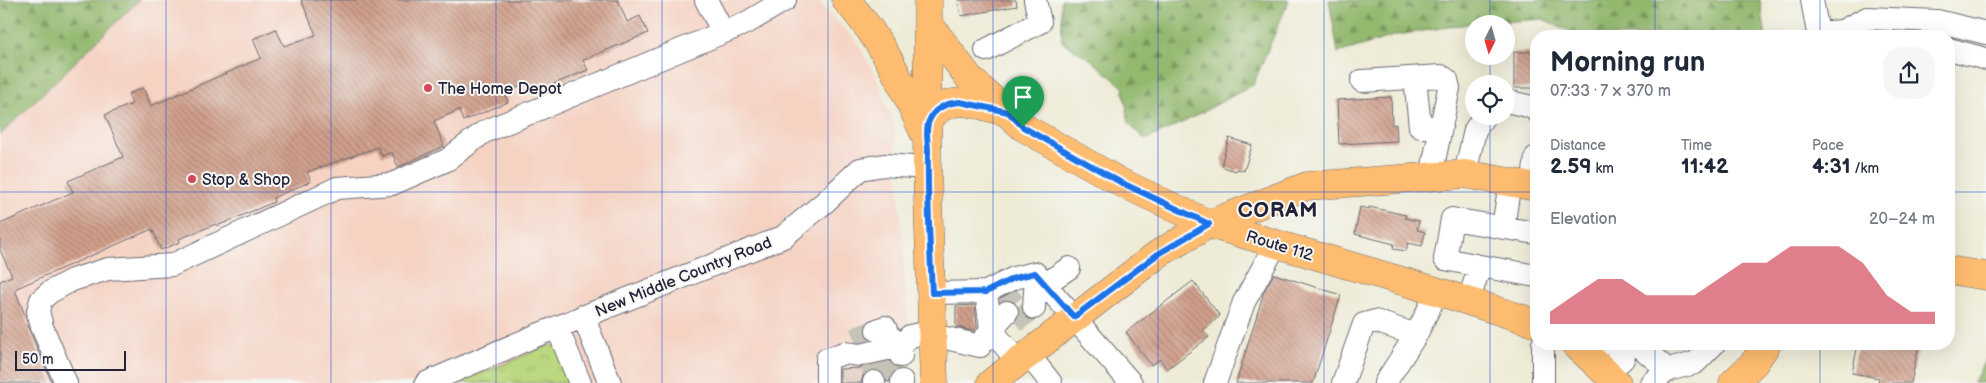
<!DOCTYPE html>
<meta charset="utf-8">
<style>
:root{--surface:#fff;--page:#f6f6f7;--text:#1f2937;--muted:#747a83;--accent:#d1495b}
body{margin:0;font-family:"Balsamiq Sans",sans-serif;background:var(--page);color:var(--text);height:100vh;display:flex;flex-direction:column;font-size:19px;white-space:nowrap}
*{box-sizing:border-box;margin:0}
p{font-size:16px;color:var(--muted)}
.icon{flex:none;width:28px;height:28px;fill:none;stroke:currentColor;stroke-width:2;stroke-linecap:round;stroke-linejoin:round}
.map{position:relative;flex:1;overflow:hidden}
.panel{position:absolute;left:1530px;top:30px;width:425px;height:320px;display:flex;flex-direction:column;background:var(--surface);border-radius:20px;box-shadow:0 5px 20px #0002}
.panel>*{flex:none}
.needle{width:32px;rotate:185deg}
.buttons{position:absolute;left:1465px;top:15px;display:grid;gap:10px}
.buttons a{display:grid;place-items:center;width:50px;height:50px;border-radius:50%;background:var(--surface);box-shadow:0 5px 20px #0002;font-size:25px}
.scale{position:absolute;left:15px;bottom:12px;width:111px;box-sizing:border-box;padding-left:5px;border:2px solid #22223b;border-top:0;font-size:14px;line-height:18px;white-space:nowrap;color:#22223b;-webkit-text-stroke:4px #f6f6f2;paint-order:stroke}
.pin{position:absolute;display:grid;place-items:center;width:42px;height:42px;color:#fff;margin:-51px -21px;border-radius:50% 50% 50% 0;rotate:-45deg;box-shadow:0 0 5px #0007}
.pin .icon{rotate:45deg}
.round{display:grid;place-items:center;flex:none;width:52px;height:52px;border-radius:20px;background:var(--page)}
.head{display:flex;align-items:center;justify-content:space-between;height:85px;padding:0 20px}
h1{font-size:28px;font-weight:700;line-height:38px}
.figures{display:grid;grid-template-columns:repeat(3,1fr);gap:8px;height:85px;padding:5px 20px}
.figures div{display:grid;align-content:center}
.figures b{font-size:21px;font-weight:700}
.figures small{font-size:14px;font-weight:400}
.figures p{font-size:14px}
.chart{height:140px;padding:10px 20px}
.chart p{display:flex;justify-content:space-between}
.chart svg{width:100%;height:90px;margin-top:5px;fill:var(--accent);opacity:.7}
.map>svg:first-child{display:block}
.built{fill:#f5d2c2}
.grass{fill:url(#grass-tufts);stroke:#6e7d5d}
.forest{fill:url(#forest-firs);stroke:#5a6d54}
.building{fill:url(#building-back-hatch)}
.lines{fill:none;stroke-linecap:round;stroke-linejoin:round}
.minor-tunnel{stroke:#c5c3b7;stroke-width:22;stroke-dasharray:22 11;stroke-linecap:butt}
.minor-casing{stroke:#696871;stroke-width:24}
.major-casing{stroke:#696871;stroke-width:29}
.minor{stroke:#fff;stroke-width:22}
.major{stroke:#febc70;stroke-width:28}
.route-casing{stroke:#fff;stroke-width:10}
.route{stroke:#1a73e8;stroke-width:6}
.grid{fill:none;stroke:#1d4ed8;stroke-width:1;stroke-opacity:0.55}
.poi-dot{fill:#d1495b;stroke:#f6f6f2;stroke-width:2}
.labels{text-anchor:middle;stroke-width:4;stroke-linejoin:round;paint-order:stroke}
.poi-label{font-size:16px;fill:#22223b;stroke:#f6f6f2;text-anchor:start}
.street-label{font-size:16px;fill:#22223b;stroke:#f6f6f2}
.district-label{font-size:21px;font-weight:bold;letter-spacing:1px;fill:#22223b;stroke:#f6f6f2}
</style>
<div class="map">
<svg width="1986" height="383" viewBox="0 0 1986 383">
<defs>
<pattern id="grass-tufts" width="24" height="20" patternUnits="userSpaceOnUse" patternTransform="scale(1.25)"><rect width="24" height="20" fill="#bad87f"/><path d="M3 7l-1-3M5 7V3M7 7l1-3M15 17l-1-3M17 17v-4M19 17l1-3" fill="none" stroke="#a0b96f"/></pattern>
<pattern id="forest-firs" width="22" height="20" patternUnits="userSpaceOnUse" patternTransform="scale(1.25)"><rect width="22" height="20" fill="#93b86e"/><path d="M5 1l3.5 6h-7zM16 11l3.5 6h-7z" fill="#78955c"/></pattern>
<pattern id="building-back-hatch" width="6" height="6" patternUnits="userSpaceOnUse" patternTransform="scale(1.25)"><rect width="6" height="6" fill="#d1a08c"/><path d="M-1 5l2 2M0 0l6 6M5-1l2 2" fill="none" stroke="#a98274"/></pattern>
</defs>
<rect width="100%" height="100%" fill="#f6f6f2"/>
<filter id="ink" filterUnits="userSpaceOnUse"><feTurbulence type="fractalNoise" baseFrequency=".02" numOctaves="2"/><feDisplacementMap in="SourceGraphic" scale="10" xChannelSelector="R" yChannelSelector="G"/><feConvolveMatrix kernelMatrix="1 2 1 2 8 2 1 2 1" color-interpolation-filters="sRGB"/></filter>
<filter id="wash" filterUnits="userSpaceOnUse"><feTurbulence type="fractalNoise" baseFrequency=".0096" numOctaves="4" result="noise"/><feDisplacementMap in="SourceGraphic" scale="20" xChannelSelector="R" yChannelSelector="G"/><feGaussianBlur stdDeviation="1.12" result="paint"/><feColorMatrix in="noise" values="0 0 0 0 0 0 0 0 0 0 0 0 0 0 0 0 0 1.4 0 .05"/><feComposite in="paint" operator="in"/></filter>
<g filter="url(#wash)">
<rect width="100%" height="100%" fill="#eeebd6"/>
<path class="built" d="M139,0H815L855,39L877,78L895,129L912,383H0V135Z"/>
<path class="grass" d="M550,345L557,346L573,383H458Z"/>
<path class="forest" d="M0,0H139L0,135Z
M1061,0H1289L1253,85L1184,122L1145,140L1129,124L1123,87L1090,59L1062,42Z
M1329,0H1760L1766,36H1580L1543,19L1467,24L1397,35L1338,53Z
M1986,358V383H1973L1975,380Z"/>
<g id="blocks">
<path class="building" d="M301,0H618L627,22L640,16L648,33L583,60L588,70L532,93L528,83L504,93L508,102L463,121L459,110L434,121L444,146L398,167L392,152L382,156L378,147L307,172L311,181L273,198L274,202L217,226L216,224L179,239L180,242L161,250L152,229L17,288L15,290L25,315L30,332L52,383H0V281L12,276L0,250V224L73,192L68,181L123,157L105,115L132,104L128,94L143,88L151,106L261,58L253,39L276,29L284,46L316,35Z
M958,0H1016L1017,6L961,16Z
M1514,52H1536V88H1514Z
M1391,97L1392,125L1396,124L1397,141L1339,144L1337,100Z
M1229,138L1252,145L1244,171L1237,169L1236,171L1223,167L1222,161Z
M1360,207L1369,209V207L1406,215L1405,218L1419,221L1417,230L1425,232L1422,246L1408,243L1406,251L1393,249L1394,244L1355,234Z
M1274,274L1341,295L1313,383H1236L1264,292Z
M1193,281L1220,316L1203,330L1209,337L1167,369L1160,359L1151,365L1126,332Z
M975,305L977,326L974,331L956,327V306Z
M1858,344H1919L1911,383H1878L1879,378L1852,373Z
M889,362L894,367L899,369L891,374L889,382H887L886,376L881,371L874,369L868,370L863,375L861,383H840V369L863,368Z"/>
</g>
</g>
<g filter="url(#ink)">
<use href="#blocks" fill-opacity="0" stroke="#696871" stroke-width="1"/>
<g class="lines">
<path class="minor-tunnel" d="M999,303L1017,287
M1015,322L1034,308
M854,339L877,330
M873,352L874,382
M890,358V382"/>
<defs>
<path id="minor" d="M706,0L723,32
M1812,0L1818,33
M1819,36L1818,33L1842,31L1867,18L1937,21L1986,33
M1949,49L1986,59
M986,50L1040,22L1035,0
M1415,78L1420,127L1441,126
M1362,81L1441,76L1447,80L1449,88L1431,176
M1506,101L1532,107L1536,111
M1465,174L1475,130L1484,116
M1532,186L1536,157
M1503,228L1510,182
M1480,266L1445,259L1452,219L1536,233
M932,293L986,292
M1468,302L1480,266L1536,276
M1034,308L1035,291L1069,268
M1007,312L991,329L1018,362
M583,316L610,383
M557,327L580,383
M877,330L885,327L888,335L901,346V356
M933,337L946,338L980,346L991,329L986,292L1014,278L1035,273L1131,383
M1543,344V383
M1637,344L1668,370
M1028,354L1051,383
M1592,360L1607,344
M1607,373L1623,359L1626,348L1629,344
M902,381V383
M874,382V383
M66,383L42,327L38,311L41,300L50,292L72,280L108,269L172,265L337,188L392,184L447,160L484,132L748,22L785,0
M426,383L535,336L783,237L825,202L860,169L884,165L927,168
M827,383V359L844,353L860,355L901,346L910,336L933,331
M1215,383L1244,302L1276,244
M1343,383L1364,324L1375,321L1416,335
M1385,383L1416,335L1437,292
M1651,383L1668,370L1695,363L1714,344"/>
<path id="major" d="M846,0C884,42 901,82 924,133
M928,0L927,168L934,383
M928,23L970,79L1023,127L1120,182L1209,224L1446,294L1536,323
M928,122C947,90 976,105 1006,112
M1949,270L1986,276
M1575,344L1617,383
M991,383L1158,254L1209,224L1307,186L1465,174L1536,187
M1733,383L1754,363L1767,344"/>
</defs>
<use href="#minor" class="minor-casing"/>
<use href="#major" class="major-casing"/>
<use href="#minor" class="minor"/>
<use href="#major" class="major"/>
</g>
</g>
<g class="lines" filter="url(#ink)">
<defs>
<path id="route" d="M960,102L1008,112L1023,127L1120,182L1209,224L1158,254L1074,317L1035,273L1014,278L986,292L932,293C930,246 927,198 928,151C928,142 925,128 929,121C934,108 947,103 960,102Z"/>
</defs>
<use href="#route" class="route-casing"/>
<use href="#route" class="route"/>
</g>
<path class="grid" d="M166,0V383M331,0V383M496,0V383M662,0V383M828,0V383M993,0V383M1158,0V383M1324,0V383M1490,0V24M1655,0V36M1820,0V36M1490,56V84M1490,116V383M0,192H1536M1949,192H1986M1655,344V383M1820,344V383"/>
<g class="poi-dot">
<circle cx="428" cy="88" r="5"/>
<circle cx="192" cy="179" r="5"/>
</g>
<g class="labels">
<g class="poi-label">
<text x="438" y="94">The Home Depot</text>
<text x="202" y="185">Stop &amp; Shop</text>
</g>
<g class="street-label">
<text transform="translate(1280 245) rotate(17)" y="6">Route 112</text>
<text transform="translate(683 276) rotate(-22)" y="6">New Middle Country Road</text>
</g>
<g class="district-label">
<text x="1278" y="217">CORAM</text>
</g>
</g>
</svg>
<div class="buttons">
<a><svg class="needle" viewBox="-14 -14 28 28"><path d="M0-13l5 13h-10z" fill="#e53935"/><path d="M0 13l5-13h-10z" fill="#747a83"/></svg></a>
<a><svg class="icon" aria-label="locate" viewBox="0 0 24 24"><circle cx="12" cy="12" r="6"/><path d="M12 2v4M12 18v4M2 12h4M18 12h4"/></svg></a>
</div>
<div class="scale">50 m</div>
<div class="pin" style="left:1023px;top:127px;background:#1e9e55"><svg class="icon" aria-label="arrive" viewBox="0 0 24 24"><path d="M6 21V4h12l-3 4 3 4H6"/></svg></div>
<section class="panel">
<div class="head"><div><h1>Morning run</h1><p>07:33 · 7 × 370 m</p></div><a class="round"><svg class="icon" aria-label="share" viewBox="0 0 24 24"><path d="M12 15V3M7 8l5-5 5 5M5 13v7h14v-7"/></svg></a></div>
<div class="figures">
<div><p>Distance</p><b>2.59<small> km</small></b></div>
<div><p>Time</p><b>11:42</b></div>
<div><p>Pace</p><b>4:31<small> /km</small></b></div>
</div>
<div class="chart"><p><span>Elevation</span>20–24 m</p>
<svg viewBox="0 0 160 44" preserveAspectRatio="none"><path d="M0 44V38L10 30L20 22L30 22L40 30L50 30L60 30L70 22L80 14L90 14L100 6L110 6L120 6L130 14L140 30L150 38L160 38V44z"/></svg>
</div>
</section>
</div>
